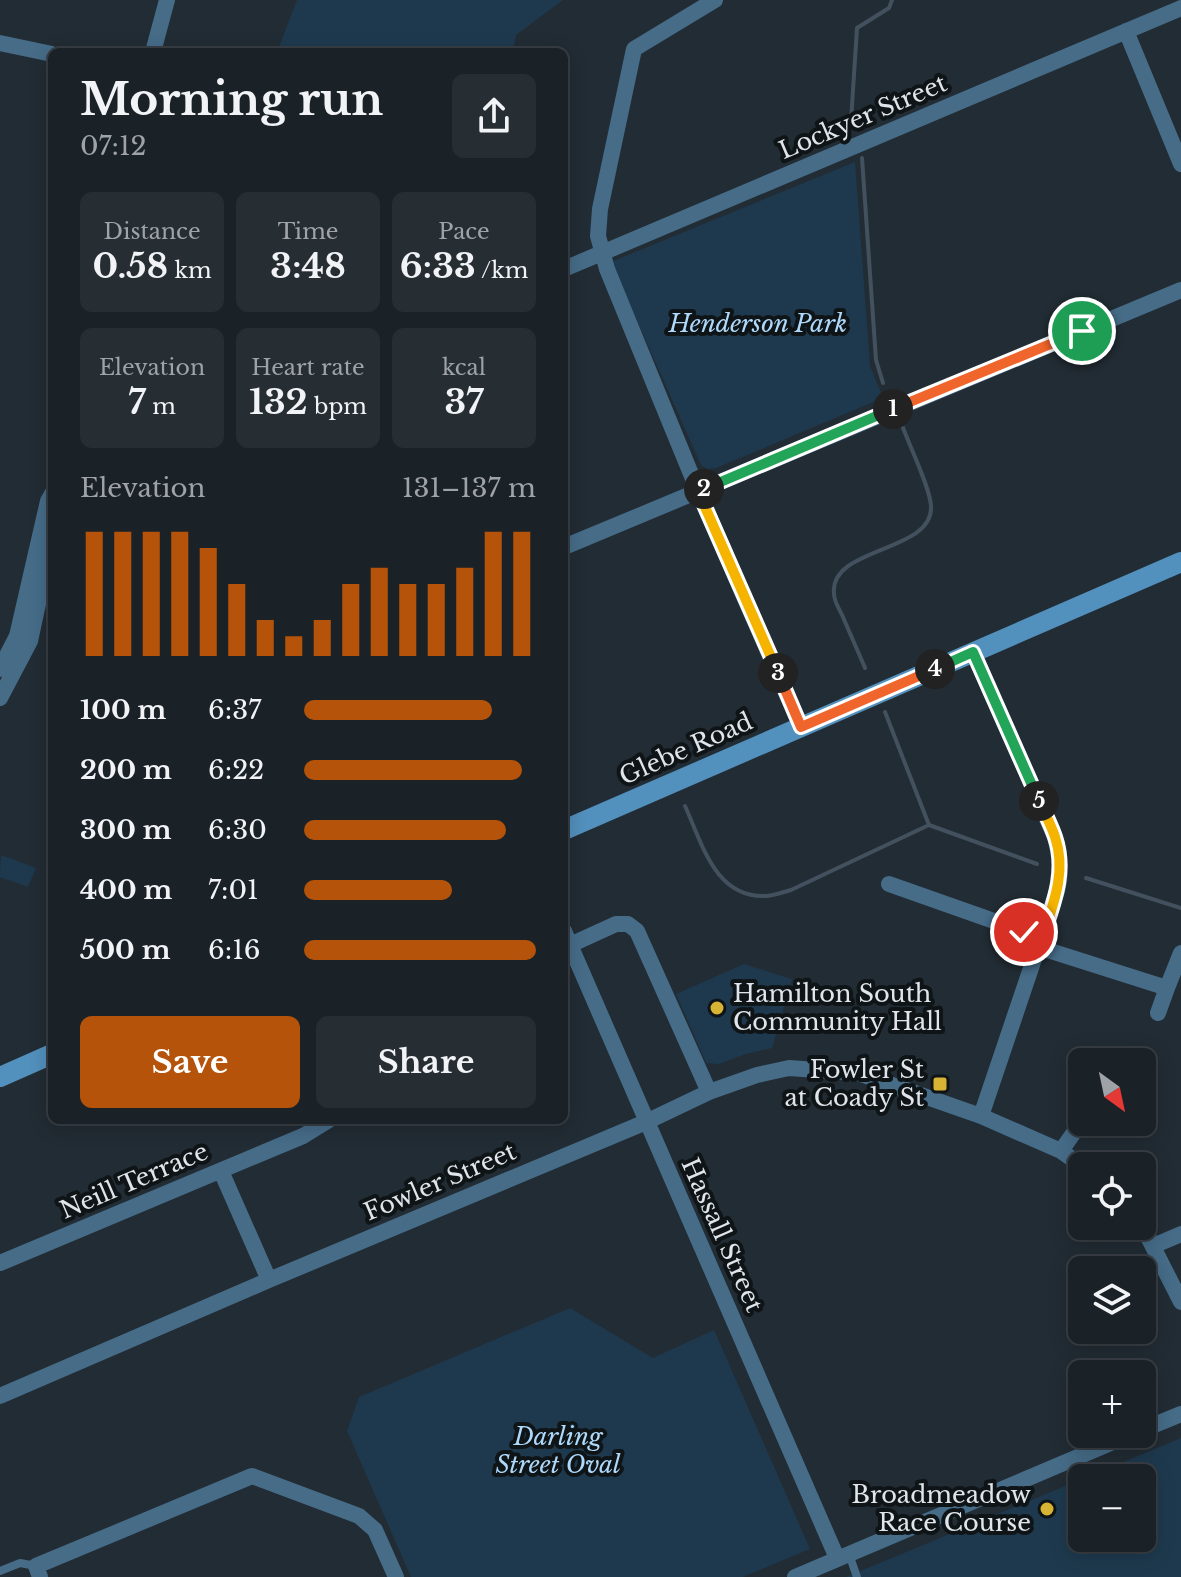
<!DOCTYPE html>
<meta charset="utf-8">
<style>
:root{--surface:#1a2127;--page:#272e33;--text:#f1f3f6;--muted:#9fa3a7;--line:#383e44;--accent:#b45309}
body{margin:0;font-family:"Libre Baskerville",serif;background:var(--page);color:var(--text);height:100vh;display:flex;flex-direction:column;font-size:30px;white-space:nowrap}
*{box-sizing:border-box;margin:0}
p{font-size:26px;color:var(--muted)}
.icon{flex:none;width:44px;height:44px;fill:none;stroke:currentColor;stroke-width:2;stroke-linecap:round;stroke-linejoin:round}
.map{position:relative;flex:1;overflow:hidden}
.side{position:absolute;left:48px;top:48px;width:520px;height:1076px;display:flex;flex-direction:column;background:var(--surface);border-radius:12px;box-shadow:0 4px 20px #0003,0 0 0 2px var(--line)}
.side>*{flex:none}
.needle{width:52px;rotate:147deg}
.controls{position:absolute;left:1068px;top:1048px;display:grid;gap:16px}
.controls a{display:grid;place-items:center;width:88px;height:88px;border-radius:12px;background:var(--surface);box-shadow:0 4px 20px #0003,0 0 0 2px var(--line);font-size:40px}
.pin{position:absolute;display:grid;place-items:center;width:68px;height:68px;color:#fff;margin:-34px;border:4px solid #fff;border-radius:50%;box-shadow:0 2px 8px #0007}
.km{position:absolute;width:40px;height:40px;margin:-20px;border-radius:50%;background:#222;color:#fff;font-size:22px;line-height:40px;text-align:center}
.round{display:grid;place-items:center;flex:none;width:84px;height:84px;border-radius:12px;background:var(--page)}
.head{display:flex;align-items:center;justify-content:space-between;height:136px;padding:0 32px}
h1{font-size:44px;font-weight:700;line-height:60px}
.metrics{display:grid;grid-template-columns:repeat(3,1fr);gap:12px;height:136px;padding:8px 32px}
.metrics div{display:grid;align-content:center;border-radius:12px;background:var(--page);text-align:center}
.metrics b{font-size:34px;font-weight:700}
.metrics small{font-size:22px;font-weight:400}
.metrics p{font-size:22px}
.chart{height:224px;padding:16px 32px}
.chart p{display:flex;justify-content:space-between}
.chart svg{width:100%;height:144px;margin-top:8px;stroke:var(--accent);stroke-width:6}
.button{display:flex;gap:16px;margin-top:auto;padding:16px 32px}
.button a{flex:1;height:92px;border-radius:12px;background:var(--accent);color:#fff;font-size:32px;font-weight:700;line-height:92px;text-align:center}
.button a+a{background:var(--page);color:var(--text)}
ul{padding:0 32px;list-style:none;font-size:26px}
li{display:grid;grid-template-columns:128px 96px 1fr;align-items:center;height:60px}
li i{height:20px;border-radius:10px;background:var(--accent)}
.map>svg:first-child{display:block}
.green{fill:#1e394e}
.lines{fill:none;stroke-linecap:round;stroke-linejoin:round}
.stream{stroke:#43515f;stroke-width:4}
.lane{stroke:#466c88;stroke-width:8}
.street{stroke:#466c88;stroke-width:16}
.secondary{stroke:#5290bd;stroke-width:20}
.split-1-casing{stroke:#fff;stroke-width:16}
.split-2-casing{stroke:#fff;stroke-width:16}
.split-3-casing{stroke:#fff;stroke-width:16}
.split-4-casing{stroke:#fff;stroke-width:16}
.split-5-casing{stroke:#fff;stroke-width:16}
.split-6-casing{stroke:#fff;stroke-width:16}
.split-1{stroke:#f0652b;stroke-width:10}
.split-2{stroke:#22a559;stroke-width:10}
.split-3{stroke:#f5b400;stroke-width:10}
.split-4{stroke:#f0652b;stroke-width:10}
.split-5{stroke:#22a559;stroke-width:10}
.split-6{stroke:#f5b400;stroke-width:10}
.poi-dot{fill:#d8b434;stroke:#0f1417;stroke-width:3}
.labels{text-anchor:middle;stroke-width:8;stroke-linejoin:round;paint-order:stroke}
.street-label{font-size:24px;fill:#dfe5eb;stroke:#0f1417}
.park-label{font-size:24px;font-style:italic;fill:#aed9fb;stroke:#0f1417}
.poi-label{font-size:24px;fill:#dfe5eb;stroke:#0f1417;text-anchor:end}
</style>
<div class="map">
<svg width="1181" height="1577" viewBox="0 0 1181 1577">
<rect width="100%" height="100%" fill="#222c34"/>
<path class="green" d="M297,0H563L516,35L513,52H277Z
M855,162L870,366L883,398L716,468L708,469L701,465L611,262Z
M1,855L36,868L28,887L0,877Z
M744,964L792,979L772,1048L746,1054L719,1064L706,1063L676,994Z
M570,1308L653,1358L714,1330L810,1549L743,1577H411L347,1431L359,1397Z
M1181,1438V1577H846L1082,1479V1538H1142V1478H1085Z"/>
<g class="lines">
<path class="stream" d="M851,121L857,28L889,8L892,0
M862,158L876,360L883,383
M865,668C858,651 850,634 843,617C840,610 834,602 834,594C829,546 934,553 931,506C930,487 909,445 902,425
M885,712L929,825
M685,806C702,843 715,899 767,896C775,895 783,892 791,890L929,825L1037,864
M1086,878L1181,908"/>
<path class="lane" d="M849,1554L857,1577
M0,1571L20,1563L36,1566"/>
<path class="street" d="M715,0L634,49L600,209L598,236L607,269L698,491L801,727
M1126,31L1181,164
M0,43L52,54
M153,52L167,0
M564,269L1181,8
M564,547L1181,290
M973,652L1055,837C1060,856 1062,872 1057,891L981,1116
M0,669L17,636L48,501L52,494
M0,698L30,641L52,539
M889,884L1042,938
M564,931L837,1558
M570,945L616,924H628L637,931L709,1092
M1038,947L1167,988
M1158,1013L1167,988L1181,953
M1061,1151L1082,1121
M221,1171L269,1280
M1142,1225L1181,1302
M1153,1246L1181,1234
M0,1263L303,1136L329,1120
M0,1396L269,1280L646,1122L709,1092L757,1075L789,1068L858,1073L981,1116L1061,1151L1082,1166
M1142,1430L1181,1414
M40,1577L36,1566L252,1476L359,1516L375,1530L396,1577
M795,1577L1132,1434"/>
<path class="secondary" d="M564,830L1181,562
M0,1077L52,1054"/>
</g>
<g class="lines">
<defs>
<path id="split-1" d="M893,409L1082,331"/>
<path id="split-2" d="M704,489L893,409"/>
<path id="split-3" d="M704,489L698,491L778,673"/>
<path id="split-4" d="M778,673L801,727L935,669"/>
<path id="split-5" d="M935,669L973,652L1039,801"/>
<path id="split-6" d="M1024,932L1042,938C1053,905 1067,872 1055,837C1051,825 1045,813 1039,801"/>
</defs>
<use href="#split-1" class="split-1-casing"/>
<use href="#split-2" class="split-2-casing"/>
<use href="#split-3" class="split-3-casing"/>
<use href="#split-4" class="split-4-casing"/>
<use href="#split-5" class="split-5-casing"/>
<use href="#split-6" class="split-6-casing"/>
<use href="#split-1" class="split-1"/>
<use href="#split-2" class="split-2"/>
<use href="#split-3" class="split-3"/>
<use href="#split-4" class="split-4"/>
<use href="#split-5" class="split-5"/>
<use href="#split-6" class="split-6"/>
</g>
<g class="poi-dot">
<circle cx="717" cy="1008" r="8"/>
<rect x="932" y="1076" width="16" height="16" rx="4"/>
<circle cx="1047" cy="1509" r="8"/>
</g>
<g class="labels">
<g class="street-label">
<text transform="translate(863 117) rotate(-23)" y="8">Lockyer Street</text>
<text transform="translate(686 749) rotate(-24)" y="8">Glebe Road</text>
<text transform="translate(134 1181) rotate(-23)" y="8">Neill Terrace</text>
<text transform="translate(440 1182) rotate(-23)" y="8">Fowler Street</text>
<text transform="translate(722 1235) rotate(66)" y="8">Hassall Street</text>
</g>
<g class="park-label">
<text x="758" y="332">Henderson Park</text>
<text x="558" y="1445">Darling<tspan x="558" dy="28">Street Oval</tspan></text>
</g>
<g class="poi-label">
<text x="733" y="1002" text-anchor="start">Hamilton South<tspan x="733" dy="28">Community Hall</tspan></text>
<text x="924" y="1078">Fowler St<tspan x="924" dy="28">at Coady St</tspan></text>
<text x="1031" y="1503">Broadmeadow<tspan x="1031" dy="28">Race Course</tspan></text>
</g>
</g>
</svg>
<div class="controls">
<a><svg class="needle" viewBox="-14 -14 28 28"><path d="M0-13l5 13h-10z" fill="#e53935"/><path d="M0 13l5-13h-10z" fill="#9fa3a7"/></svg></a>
<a><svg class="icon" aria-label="locate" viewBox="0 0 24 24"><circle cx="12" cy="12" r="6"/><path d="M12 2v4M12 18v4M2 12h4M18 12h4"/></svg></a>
<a><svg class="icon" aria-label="layers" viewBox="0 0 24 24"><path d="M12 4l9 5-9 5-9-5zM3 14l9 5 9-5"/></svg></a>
<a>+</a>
<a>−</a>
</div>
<div class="pin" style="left:1082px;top:331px;background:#1e9e55"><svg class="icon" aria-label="arrive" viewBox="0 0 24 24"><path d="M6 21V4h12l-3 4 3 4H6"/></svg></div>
<div class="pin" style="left:1024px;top:932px;background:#d93025"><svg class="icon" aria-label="check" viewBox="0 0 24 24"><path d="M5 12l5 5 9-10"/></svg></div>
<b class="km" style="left:893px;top:409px">1</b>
<b class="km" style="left:704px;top:489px">2</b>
<b class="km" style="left:778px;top:673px">3</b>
<b class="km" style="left:935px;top:669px">4</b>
<b class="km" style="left:1039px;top:801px">5</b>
<section class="side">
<div class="head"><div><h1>Morning run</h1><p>07:12</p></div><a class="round"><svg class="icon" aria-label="share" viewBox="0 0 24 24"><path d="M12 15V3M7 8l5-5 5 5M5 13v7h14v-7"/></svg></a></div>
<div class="metrics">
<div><p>Distance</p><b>0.58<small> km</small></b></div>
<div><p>Time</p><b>3:48</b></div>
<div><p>Pace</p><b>6:33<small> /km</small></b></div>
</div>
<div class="metrics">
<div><p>Elevation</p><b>7<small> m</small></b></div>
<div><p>Heart rate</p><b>132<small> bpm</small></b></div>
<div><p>kcal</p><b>37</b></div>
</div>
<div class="chart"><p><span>Elevation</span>131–137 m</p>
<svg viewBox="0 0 160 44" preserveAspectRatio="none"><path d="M5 44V6M15 44V6M25 44V6M35 44V6M45 44V11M55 44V22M65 44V33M75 44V38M85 44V33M95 44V22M105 44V17M115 44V22M125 44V22M135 44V17M145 44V6M155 44V6"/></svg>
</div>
<ul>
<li><b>100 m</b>6:37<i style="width:81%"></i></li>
<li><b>200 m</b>6:22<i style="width:94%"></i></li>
<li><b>300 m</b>6:30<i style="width:87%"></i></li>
<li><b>400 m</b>7:01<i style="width:64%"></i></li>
<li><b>500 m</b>6:16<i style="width:100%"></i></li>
</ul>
<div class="button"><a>Save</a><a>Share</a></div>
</section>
</div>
